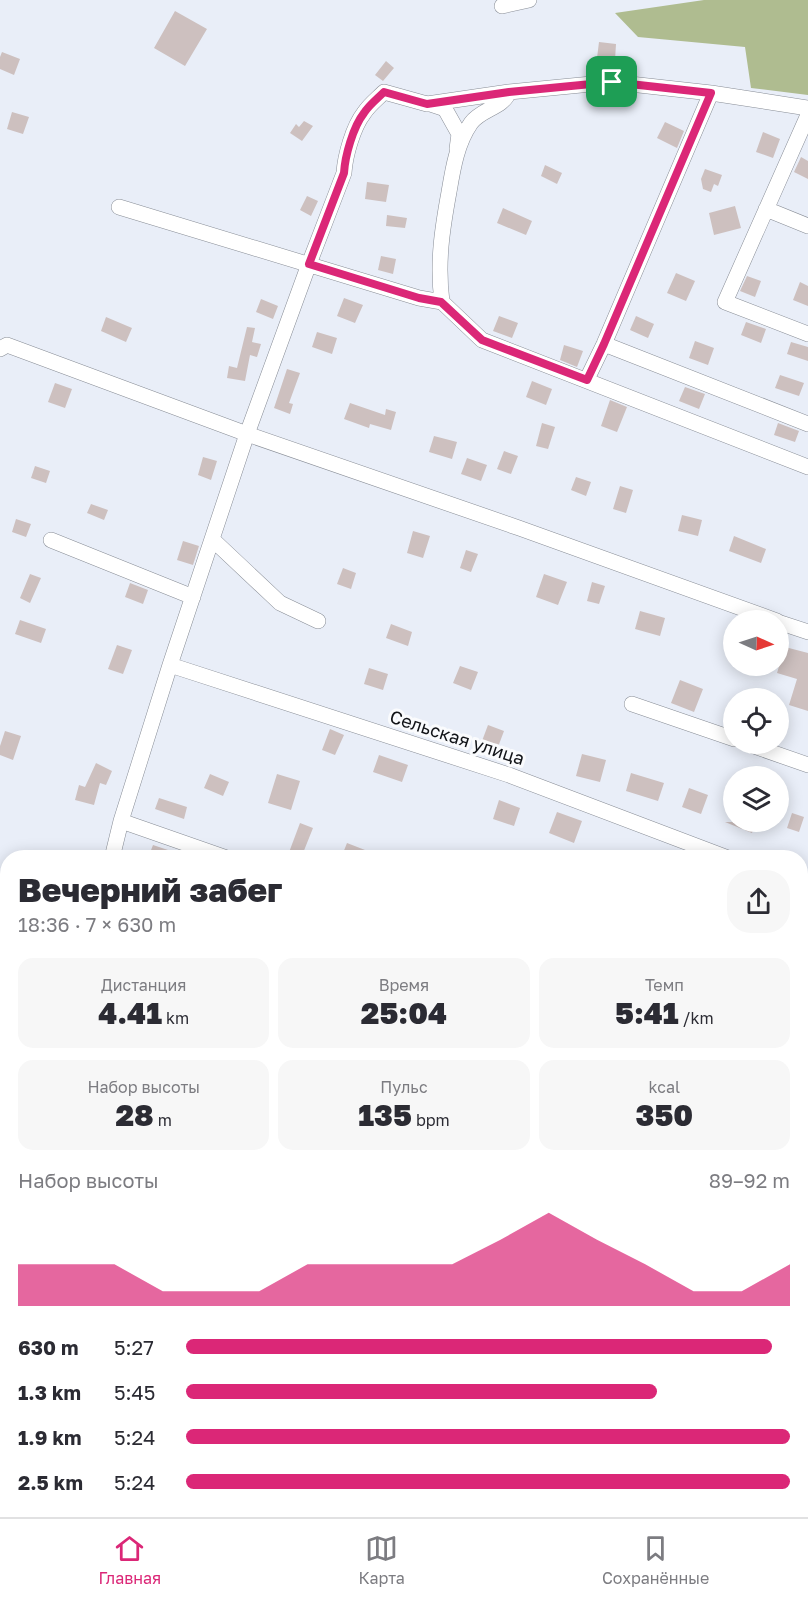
<!DOCTYPE html>
<html lang="ru">
<meta charset="utf-8">
<style>
:root{--surface:#fff;--page:#f7f7f7;--text:#2b2b33;--muted:#7c7c81;--line:#e1e1e2;--accent:#db2777}
body{margin:0;font-family:"Golos Text",sans-serif;background:var(--page);color:var(--text);height:100vh;display:flex;flex-direction:column;font-size:22px;white-space:nowrap}
*{box-sizing:border-box;margin:0}
p{font-size:20px;color:var(--muted)}
.icon{flex:none;width:33px;height:33px;fill:none;stroke:currentColor;stroke-width:2;stroke-linecap:round;stroke-linejoin:round}
.map{position:relative;flex:1;overflow:hidden}
.panel{position:absolute;left:0px;top:850px;width:808px;height:668px;display:flex;flex-direction:column;background:var(--surface);border-radius:24px 24px 0 0;box-shadow:0 3px 15px #0003}
.panel>*{flex:none}
.needle{width:39px;rotate:93deg}
.buttons{position:absolute;left:723px;top:610px;display:grid;gap:12px}
.buttons a{display:grid;place-items:center;width:66px;height:66px;border-radius:50%;background:var(--surface);box-shadow:0 3px 15px #0003;font-size:30px}
.pin{position:absolute;display:grid;place-items:center;width:51px;height:51px;color:#fff;margin:-26px;border-radius:12px;box-shadow:0 3px 9px #0006}
.round{display:grid;place-items:center;flex:none;width:63px;height:63px;border-radius:24px;background:var(--page)}
.head{display:flex;align-items:center;justify-content:space-between;height:102px;padding:0 18px}
h1{font-size:33px;font-weight:800;line-height:45px}
.metrics{display:grid;grid-template-columns:repeat(3,1fr);gap:9px;height:102px;padding:6px 18px}
.metrics div{display:grid;align-content:center;border-radius:15px;background:var(--page);text-align:center}
.metrics b{font-size:30px;font-weight:800}
.metrics small{font-size:16px;font-weight:400}
.metrics p{font-size:16px}
.chart{height:168px;padding:12px 18px}
.chart p{display:flex;justify-content:space-between}
.chart svg{width:100%;height:108px;margin-top:6px;fill:var(--accent);opacity:.7}
ul{padding:0 18px;list-style:none;font-size:20px}
li{display:grid;grid-template-columns:96px 72px 1fr;align-items:center;height:45px}
li i{height:15px;border-radius:8px;background:var(--accent)}
.tabs{display:flex;justify-content:space-around;align-items:center;height:84px;border-top:2px solid var(--line);background:var(--surface);font-size:16px;color:var(--muted)}
.tabs a{display:grid;justify-items:center;gap:3px}
.tabs .active{color:var(--accent)}
.map>svg:first-child{display:block}
.forest{fill:#afbc90}
.building{fill:#cdc0bf}
.lines{fill:none;stroke-linecap:round;stroke-linejoin:round}
.minor-casing{stroke:#888d96;stroke-width:16}
.minor{stroke:#fff;stroke-width:15}
.route-casing{stroke:#fff;stroke-width:12}
.route{stroke:#db2777;stroke-width:8}
.labels{text-anchor:middle;stroke-width:6;stroke-linejoin:round;paint-order:stroke}
.street-label{font-size:18px;fill:#111317;stroke:#fafbfd}
</style>
<div class="map">
<svg width="808" height="1517" viewBox="0 0 808 1517">
<rect width="100%" height="100%" fill="#e9eef8"/>
<path class="forest" d="M704,0H808V95L751,88L745,47L638,37L615,13Z"/>
<path class="building" d="M175,11L207,29L185,66L154,48Z
M599,42L616,44L615,60L597,58Z
M2,52L20,59L14,75L0,69V57Z
M386,61L394,68L383,81L375,75Z
M12,112L29,117L23,134L7,129Z
M304,121L313,126L302,141L290,133L296,124L299,127Z
M665,122L684,131L677,148L657,138Z
M763,132L780,139L773,158L756,152Z
M801,157L808,161V179L794,172Z
M545,165L562,173L557,184L541,176Z
M705,169L722,175L718,186L714,184L711,192L703,189L701,179Z
M367,182L389,185L386,202L365,199Z
M307,196L318,201L311,216L300,210Z
M735,206L741,228L714,235L709,213Z
M503,208L532,221L526,235L497,223Z
M387,215L407,218L405,228L386,226Z
M381,256L396,259L393,274L378,270Z
M676,273L695,281L686,301L667,293Z
M747,276L761,281L755,297L740,291Z
M800,282L808,286V306L793,300Z
M344,298L363,305L355,323L337,316Z
M261,299L278,306L273,319L256,312Z
M499,316L518,323L512,338L493,331Z
M636,316L654,324L648,338L630,330Z
M106,317L132,328L126,342L101,331Z
M746,322L766,329L761,343L741,335Z
M247,327L255,328L252,342L261,344L257,357L250,355L245,381L227,378L229,366L237,368Z
M317,332L337,338L332,354L312,347Z
M695,341L714,348L708,365L689,358Z
M791,342L808,347V361L787,354Z
M564,345L583,351L577,367L560,360Z
M287,369L300,373L289,403L293,404L290,414L274,408Z
M780,375L804,383L799,396L775,388Z
M532,381L552,389L546,405L526,397Z
M55,383L72,389L65,408L48,402Z
M685,387L705,394L699,409L679,401Z
M610,400L627,407L617,432L601,426Z
M350,403L385,415L386,409L396,412L391,430L370,424L369,428L344,419Z
M542,423L555,427L548,449L536,446Z
M778,423L799,431L795,442L774,435Z
M434,436L457,442L452,459L429,452Z
M504,451L518,456L511,474L497,469Z
M203,457L217,461L211,480L198,475Z
M467,458L487,465L481,481L461,474Z
M35,466L50,471L46,483L31,478Z
M576,477L591,482L586,496L571,490Z
M620,486L633,490L626,513L613,509Z
M91,504L108,510L104,520L87,513Z
M682,515L702,520L698,536L678,531Z
M16,519L31,524L26,537L12,532Z
M413,531L430,536L423,558L407,553Z
M734,536L766,549L761,563L729,551Z
M183,541L199,546L193,565L177,560Z
M466,550L478,554L471,572L460,568Z
M343,568L356,573L351,589L337,584Z
M30,574L41,578L30,603L20,598Z
M544,574L567,582L558,605L536,597Z
M592,582L605,586L599,604L587,601Z
M130,583L148,590L143,604L125,597Z
M640,611L665,618L660,636L635,629Z
M20,620L46,629L41,643L15,634Z
M391,624L412,632L408,646L386,638Z
M117,645L132,650L123,674L108,669Z
M785,647L808,653V711L789,705L797,679L777,673Z
M460,666L478,672L471,690L453,683Z
M369,668L388,674L383,690L364,684Z
M680,680L703,689L694,712L671,703Z
M488,725L504,731L498,747L482,741Z
M330,729L344,735L335,755L322,750Z
M5,731L21,736L13,760L0,755V746Z
M582,754L606,760L600,782L576,776Z
M379,755L408,765L402,782L373,772Z
M96,763L112,771L106,785L100,783L94,805L75,800L79,785L85,787Z
M631,773L664,783L658,801L626,791Z
M210,774L229,782L223,796L204,788Z
M277,774L300,781L291,810L268,803Z
M689,788L708,795L701,814L682,807Z
M159,798L187,807L184,819L155,809Z
M499,800L520,808L514,826L493,819Z
M557,812L582,821L574,843L549,833Z
M792,813L804,817L799,832L787,828Z
M725,822H756L752,833Z
M300,823L313,828L301,858H296L288,855Z
M347,843L365,850L361,858H341Z
M153,845L186,856V858H148Z"/>
<g class="lines">
<defs>
<path id="minor" d="M502,6L529,0
M430,104L445,109L459,134L457,149
M808,115L725,302L808,334
M119,207L419,298L442,302L482,340L808,467
M766,209L808,226
M442,302C437,263 442,230 449,192C453,168 457,143 471,123C481,109 503,108 509,92
M604,344L808,424
M0,349L7,345L247,434L519,528L777,621
M587,379L604,344L711,93
M212,539L280,603L318,621
M51,540L193,597
M778,622L808,632
M170,665L509,775L728,858
M632,704L734,739
M748,744L808,765
M121,821L227,858
M112,858L121,821L170,665L247,434L309,264L344,173C345,156 353,127 364,113C369,105 377,99 384,92L427,104L509,92L612,82L711,93L808,108
M801,886L808,888
M0,1014L8,1017
M801,1023L808,1011
M801,1071L808,1075
M0,1158L8,1137
M0,1273L8,1276
M801,1275L808,1277
M801,1418L808,1420
M801,1501L808,1502
M185,1510L210,1517
M261,1517L263,1510"/>
</defs>
<use href="#minor" class="minor-casing"/>
<use href="#minor" class="minor"/>
</g>
<g class="lines">
<defs>
<path id="route" d="M612,82L711,93L604,344L587,380L482,340L441,302L419,298L309,264L344,173C345,156 353,127 364,113C369,105 377,99 384,92L427,104L509,92Z"/>
</defs>
<use href="#route" class="route-casing"/>
<use href="#route" class="route"/>
</g>
<g class="labels">
<g class="street-label">
<text transform="translate(457 738) rotate(18)" y="6">Сельская улица</text>
</g>
</g>
</svg>
<div class="buttons">
<a><svg class="needle" viewBox="-14 -14 28 28"><path d="M0-13l5 13h-10z" fill="#e53935"/><path d="M0 13l5-13h-10z" fill="#7c7c81"/></svg></a>
<a><svg class="icon" aria-label="locate" viewBox="0 0 24 24"><circle cx="12" cy="12" r="6"/><path d="M12 2v4M12 18v4M2 12h4M18 12h4"/></svg></a>
<a><svg class="icon" aria-label="layers" viewBox="0 0 24 24"><path d="M12 4l9 5-9 5-9-5zM3 14l9 5 9-5"/></svg></a>
</div>
<div class="pin" style="left:612px;top:82px;background:#1e9e55"><svg class="icon" aria-label="arrive" viewBox="0 0 24 24"><path d="M6 21V4h12l-3 4 3 4H6"/></svg></div>
<section class="panel">
<div class="head"><div><h1>Вечерний забег</h1><p>18:36 · 7 × 630 m</p></div><a class="round"><svg class="icon" aria-label="share" viewBox="0 0 24 24"><path d="M12 15V3M7 8l5-5 5 5M5 13v7h14v-7"/></svg></a></div>
<div class="metrics">
<div><p>Дистанция</p><b>4.41<small> km</small></b></div>
<div><p>Время</p><b>25:04</b></div>
<div><p>Темп</p><b>5:41<small> /km</small></b></div>
</div>
<div class="metrics">
<div><p>Набор высоты</p><b>28<small> m</small></b></div>
<div><p>Пульс</p><b>135<small> bpm</small></b></div>
<div><p>kcal</p><b>350</b></div>
</div>
<div class="chart"><p><span>Набор высоты</span>89–92 m</p>
<svg viewBox="0 0 160 44" preserveAspectRatio="none"><path d="M0 44V27L10 27L20 27L30 38L40 38L50 38L60 27L70 27L80 27L90 27L100 17L110 6L120 17L130 27L140 38L150 38L160 27V44z"/></svg>
</div>
<ul>
<li><b>630 m</b>5:27<i style="width:97%"></i></li>
<li><b>1.3 km</b>5:45<i style="width:78%"></i></li>
<li><b>1.9 km</b>5:24<i style="width:100%"></i></li>
<li><b>2.5 km</b>5:24<i style="width:100%"></i></li>
</ul>
</section>
</div>
<nav class="tabs">
<a class="active"><svg class="icon" aria-label="home" viewBox="0 0 24 24"><path d="M3 11l9-7 9 7M6 9v11h12V9"/></svg>Главная</a>
<a><svg class="icon" aria-label="map" viewBox="0 0 24 24"><path d="M3 6l6-2 6 2 6-2v14l-6 2-6-2-6 2zM9 4v14M15 6v14"/></svg>Карта</a>
<a><svg class="icon" aria-label="saved" viewBox="0 0 24 24"><path d="M7 4h10v16l-5-4-5 4z"/></svg>Сохранённые</a>
</nav>
